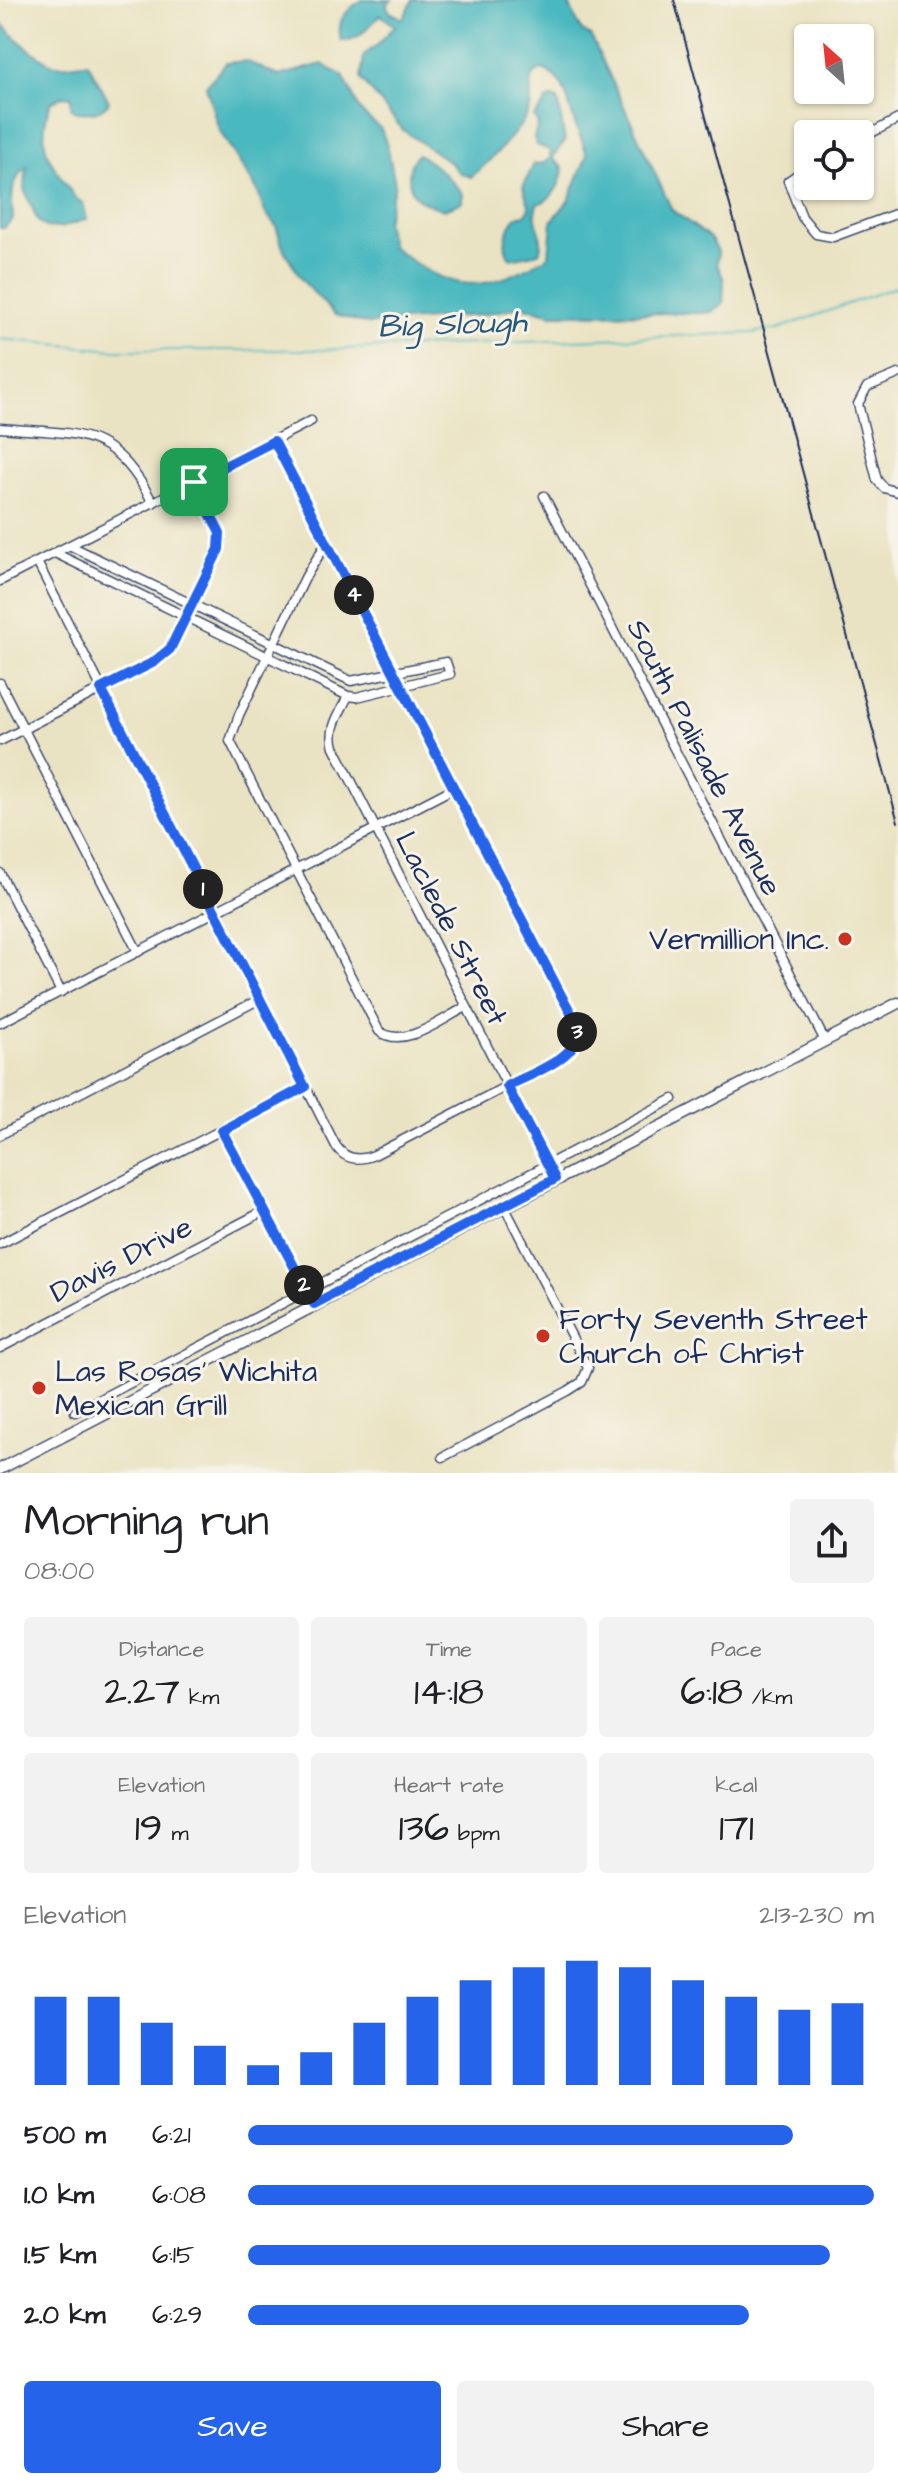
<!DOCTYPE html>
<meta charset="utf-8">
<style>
:root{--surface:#fff;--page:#f2f2f2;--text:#202124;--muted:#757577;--accent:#2563eb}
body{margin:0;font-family:"Architects Daughter",sans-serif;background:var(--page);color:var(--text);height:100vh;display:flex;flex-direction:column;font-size:30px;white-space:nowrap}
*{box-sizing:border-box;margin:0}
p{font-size:26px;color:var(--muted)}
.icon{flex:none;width:44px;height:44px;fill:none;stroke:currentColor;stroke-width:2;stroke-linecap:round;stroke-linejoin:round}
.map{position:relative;height:1473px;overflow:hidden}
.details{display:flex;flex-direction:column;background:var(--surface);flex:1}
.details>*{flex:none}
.needle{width:52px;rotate:333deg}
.fabs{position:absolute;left:794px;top:24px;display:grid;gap:16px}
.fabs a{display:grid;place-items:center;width:80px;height:80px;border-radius:8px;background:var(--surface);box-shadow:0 2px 6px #0004;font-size:40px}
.pin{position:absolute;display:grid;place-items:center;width:68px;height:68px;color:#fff;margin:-34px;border-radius:16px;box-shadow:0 4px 12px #0006}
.km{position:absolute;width:40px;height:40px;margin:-20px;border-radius:50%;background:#222;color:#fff;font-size:22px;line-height:40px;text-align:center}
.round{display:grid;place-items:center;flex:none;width:84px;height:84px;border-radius:8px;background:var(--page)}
.summary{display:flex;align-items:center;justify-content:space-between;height:136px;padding:0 24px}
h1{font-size:44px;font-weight:600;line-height:60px}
.stats{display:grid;grid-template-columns:repeat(3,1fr);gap:12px;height:136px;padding:8px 24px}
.stats div{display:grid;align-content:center;border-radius:8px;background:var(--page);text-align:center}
.stats b{font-size:40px;font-weight:600}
.stats small{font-size:22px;font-weight:400}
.stats p{font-size:22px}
.chart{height:224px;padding:16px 24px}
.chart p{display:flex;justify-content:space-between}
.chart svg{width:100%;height:144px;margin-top:8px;stroke:var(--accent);stroke-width:6}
.action{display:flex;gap:16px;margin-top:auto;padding:16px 24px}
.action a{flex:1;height:92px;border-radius:8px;background:var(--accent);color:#fff;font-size:32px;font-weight:600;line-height:92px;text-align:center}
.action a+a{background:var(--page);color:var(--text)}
ul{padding:0 24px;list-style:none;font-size:26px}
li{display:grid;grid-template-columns:128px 96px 1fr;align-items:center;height:60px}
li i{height:20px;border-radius:10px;background:var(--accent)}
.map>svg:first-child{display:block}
.water{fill:#48b8bf;stroke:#32748e;stroke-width:2}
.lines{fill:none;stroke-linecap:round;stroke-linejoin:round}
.stream{stroke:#48b8bf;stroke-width:2}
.minor-casing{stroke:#3a4a6d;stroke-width:11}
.tertiary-casing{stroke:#3a4a6d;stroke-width:13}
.minor{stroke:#fff;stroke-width:8}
.tertiary{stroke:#fff;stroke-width:10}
.rail{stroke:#1b2f5e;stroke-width:2}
.route-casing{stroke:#fff;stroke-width:16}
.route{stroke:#2563eb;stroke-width:10}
.poi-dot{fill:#c8321e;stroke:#f7f3e8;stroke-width:3}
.labels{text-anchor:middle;stroke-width:6;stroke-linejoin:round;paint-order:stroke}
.street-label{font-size:30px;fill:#1b2f5e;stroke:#f7f3e8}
.poi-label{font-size:30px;fill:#1b2f5e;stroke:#f7f3e8;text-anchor:start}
.water-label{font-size:32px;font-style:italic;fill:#28587b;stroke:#f7f3e8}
</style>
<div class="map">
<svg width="898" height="1473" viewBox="0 0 898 1473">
<rect width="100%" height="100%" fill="#f7f3e8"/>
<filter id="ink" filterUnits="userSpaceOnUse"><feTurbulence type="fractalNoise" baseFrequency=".0125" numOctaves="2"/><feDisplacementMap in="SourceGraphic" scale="16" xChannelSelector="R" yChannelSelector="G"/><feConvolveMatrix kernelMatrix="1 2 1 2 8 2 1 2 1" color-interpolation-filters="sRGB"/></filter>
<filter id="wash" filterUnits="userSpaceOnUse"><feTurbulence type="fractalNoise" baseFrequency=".006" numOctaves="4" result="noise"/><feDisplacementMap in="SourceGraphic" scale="32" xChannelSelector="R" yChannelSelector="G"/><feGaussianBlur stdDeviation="1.8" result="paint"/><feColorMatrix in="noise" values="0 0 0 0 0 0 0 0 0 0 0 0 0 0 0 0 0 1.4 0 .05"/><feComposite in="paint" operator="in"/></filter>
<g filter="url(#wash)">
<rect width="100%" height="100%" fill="#eae3c3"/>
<path class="water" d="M362,0H392L386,5L390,12L403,19L413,0H567L581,30L591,36L672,210L710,238L718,251L717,264L724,280L723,305L711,312L700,313L552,314L522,306L481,315L368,324L335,315L302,280L283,248L276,226L265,212L257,190L219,130L206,86L226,63L246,61L279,76L322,64L343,76L361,112L381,129L387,145L395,183L386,222L391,246C453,294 482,295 549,256L552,221L569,200L587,155C584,144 579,134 575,124C567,101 567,80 543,69C523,77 534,91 530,108C524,127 487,164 471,177L460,173L448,161L403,130L361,79L364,55L375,47L395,26L381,15C367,27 361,40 341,41C336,20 345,11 362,0Z
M0,21C9,33 41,62 56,65C68,67 77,62 88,63L109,102C100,114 89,113 76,112L71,107V97L63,96L51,102C34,148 51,162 76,199L83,203L87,219L60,228L46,227L38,221L24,189L27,167C10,181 11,198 13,219L4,228H0Z
M551,98L558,100C561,114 562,127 565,141L555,154L553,159L563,168C562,183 552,201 537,204C531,221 546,234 539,253L511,259C500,246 507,228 517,216L525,215L530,208L523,187L534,164L544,163L550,158V150L537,145L534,138L538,124L534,117L544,106L546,100Z
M418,154C436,165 450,177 463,194L462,202L443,210C436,206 426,205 419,199C406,189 406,165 418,154Z"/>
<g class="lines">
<path class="stream" d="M0,339L114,350H320L751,333L778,329L898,286"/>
</g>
</g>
<g filter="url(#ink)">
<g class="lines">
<defs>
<path id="minor" d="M860,139L898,119
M808,167L788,181L802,217L816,234L833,237L898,213
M898,374L867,387L858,404L877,480L884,488L898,492
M0,428C79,435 111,424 153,503
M544,496L824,1039
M327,542L306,576L239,715L230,741L379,1031C404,1050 442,1019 466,1007
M55,553L348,696L357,697L450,674L446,662L351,681L71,546
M37,562L336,1146C345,1160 359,1161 374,1155L563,1057C589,1039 570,1013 559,990L274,441
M0,581L311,421
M0,683L138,952
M348,696C340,713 328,728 334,747L555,1179
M0,741L154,662L170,649L221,541L216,523L194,482
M0,873L61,992
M0,1023L454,788
M222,1131L314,1304
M0,1135L260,999
M0,1244L305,1087
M0,1348L264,1211
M75,1412L673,1099
M443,1457L568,1391L582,1382L588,1368L504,1206"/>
<path id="tertiary" d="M0,1469L898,1003"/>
</defs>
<use href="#minor" class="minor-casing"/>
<use href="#tertiary" class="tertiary-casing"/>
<use href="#minor" class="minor"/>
<use href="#tertiary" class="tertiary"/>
<path class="rail" d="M674,0L898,822"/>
</g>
</g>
<g class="lines" filter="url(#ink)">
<defs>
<path id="route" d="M274,441L562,997C568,1008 577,1021 577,1033C578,1058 526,1076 507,1086L555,1179L314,1304L222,1131L305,1087L101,689L154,662L170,649L219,549L220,533L194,482Z"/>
</defs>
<use href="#route" class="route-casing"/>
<use href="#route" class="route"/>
</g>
<g class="poi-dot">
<circle cx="845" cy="939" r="8"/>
<circle cx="543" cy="1336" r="8"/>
<circle cx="39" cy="1388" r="8"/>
</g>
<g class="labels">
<g class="street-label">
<text transform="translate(705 757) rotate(63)" y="10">South Palisade Avenue</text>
<text transform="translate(452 928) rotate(63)" y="10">Laclede Street</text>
<text transform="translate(121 1259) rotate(-27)" y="10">Davis Drive</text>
</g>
<g class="poi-label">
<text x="829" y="949" text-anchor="end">Vermillion Inc.</text>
<text x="559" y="1329">Forty Seventh Street<tspan x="559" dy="34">Church of Christ</tspan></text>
<text x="55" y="1381">Las Rosas' Wichita<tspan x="55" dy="34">Mexican Grill</tspan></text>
</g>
<g class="water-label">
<text transform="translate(452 323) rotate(-2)" y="11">Big Slough</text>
</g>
</g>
</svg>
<div class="fabs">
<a><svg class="needle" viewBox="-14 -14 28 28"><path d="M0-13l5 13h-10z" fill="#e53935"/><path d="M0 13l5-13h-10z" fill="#757577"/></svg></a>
<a><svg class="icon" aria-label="locate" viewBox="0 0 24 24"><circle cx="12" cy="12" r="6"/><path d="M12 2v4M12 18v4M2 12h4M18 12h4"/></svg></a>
</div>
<div class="pin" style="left:194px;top:482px;background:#1e9e55"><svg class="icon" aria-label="arrive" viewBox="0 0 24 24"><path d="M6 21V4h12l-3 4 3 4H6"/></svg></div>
<b class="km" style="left:203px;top:889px">1</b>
<b class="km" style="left:304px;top:1285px">2</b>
<b class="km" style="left:577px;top:1032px">3</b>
<b class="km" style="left:354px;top:595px">4</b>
</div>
<section class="details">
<div class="summary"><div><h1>Morning run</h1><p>08:00</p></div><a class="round"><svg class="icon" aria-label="share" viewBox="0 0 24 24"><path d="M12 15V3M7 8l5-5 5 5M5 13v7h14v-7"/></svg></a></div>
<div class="stats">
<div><p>Distance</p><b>2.27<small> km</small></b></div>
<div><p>Time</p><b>14:18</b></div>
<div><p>Pace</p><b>6:18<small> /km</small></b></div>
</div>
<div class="stats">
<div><p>Elevation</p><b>19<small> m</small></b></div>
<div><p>Heart rate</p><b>136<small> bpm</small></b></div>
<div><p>kcal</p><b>171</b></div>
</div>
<div class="chart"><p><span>Elevation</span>213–230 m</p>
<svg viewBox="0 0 160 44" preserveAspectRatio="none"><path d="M5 44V17M15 44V17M25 44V25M35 44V32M45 44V38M55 44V34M65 44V25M75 44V17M85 44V12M95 44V8M105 44V6M115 44V8M125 44V12M135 44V17M145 44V21M155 44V19"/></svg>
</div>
<ul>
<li><b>500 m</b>6:21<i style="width:87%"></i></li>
<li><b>1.0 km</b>6:08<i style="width:100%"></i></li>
<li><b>1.5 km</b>6:15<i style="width:93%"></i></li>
<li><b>2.0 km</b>6:29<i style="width:80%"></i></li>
</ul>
<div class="action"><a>Save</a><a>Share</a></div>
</section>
